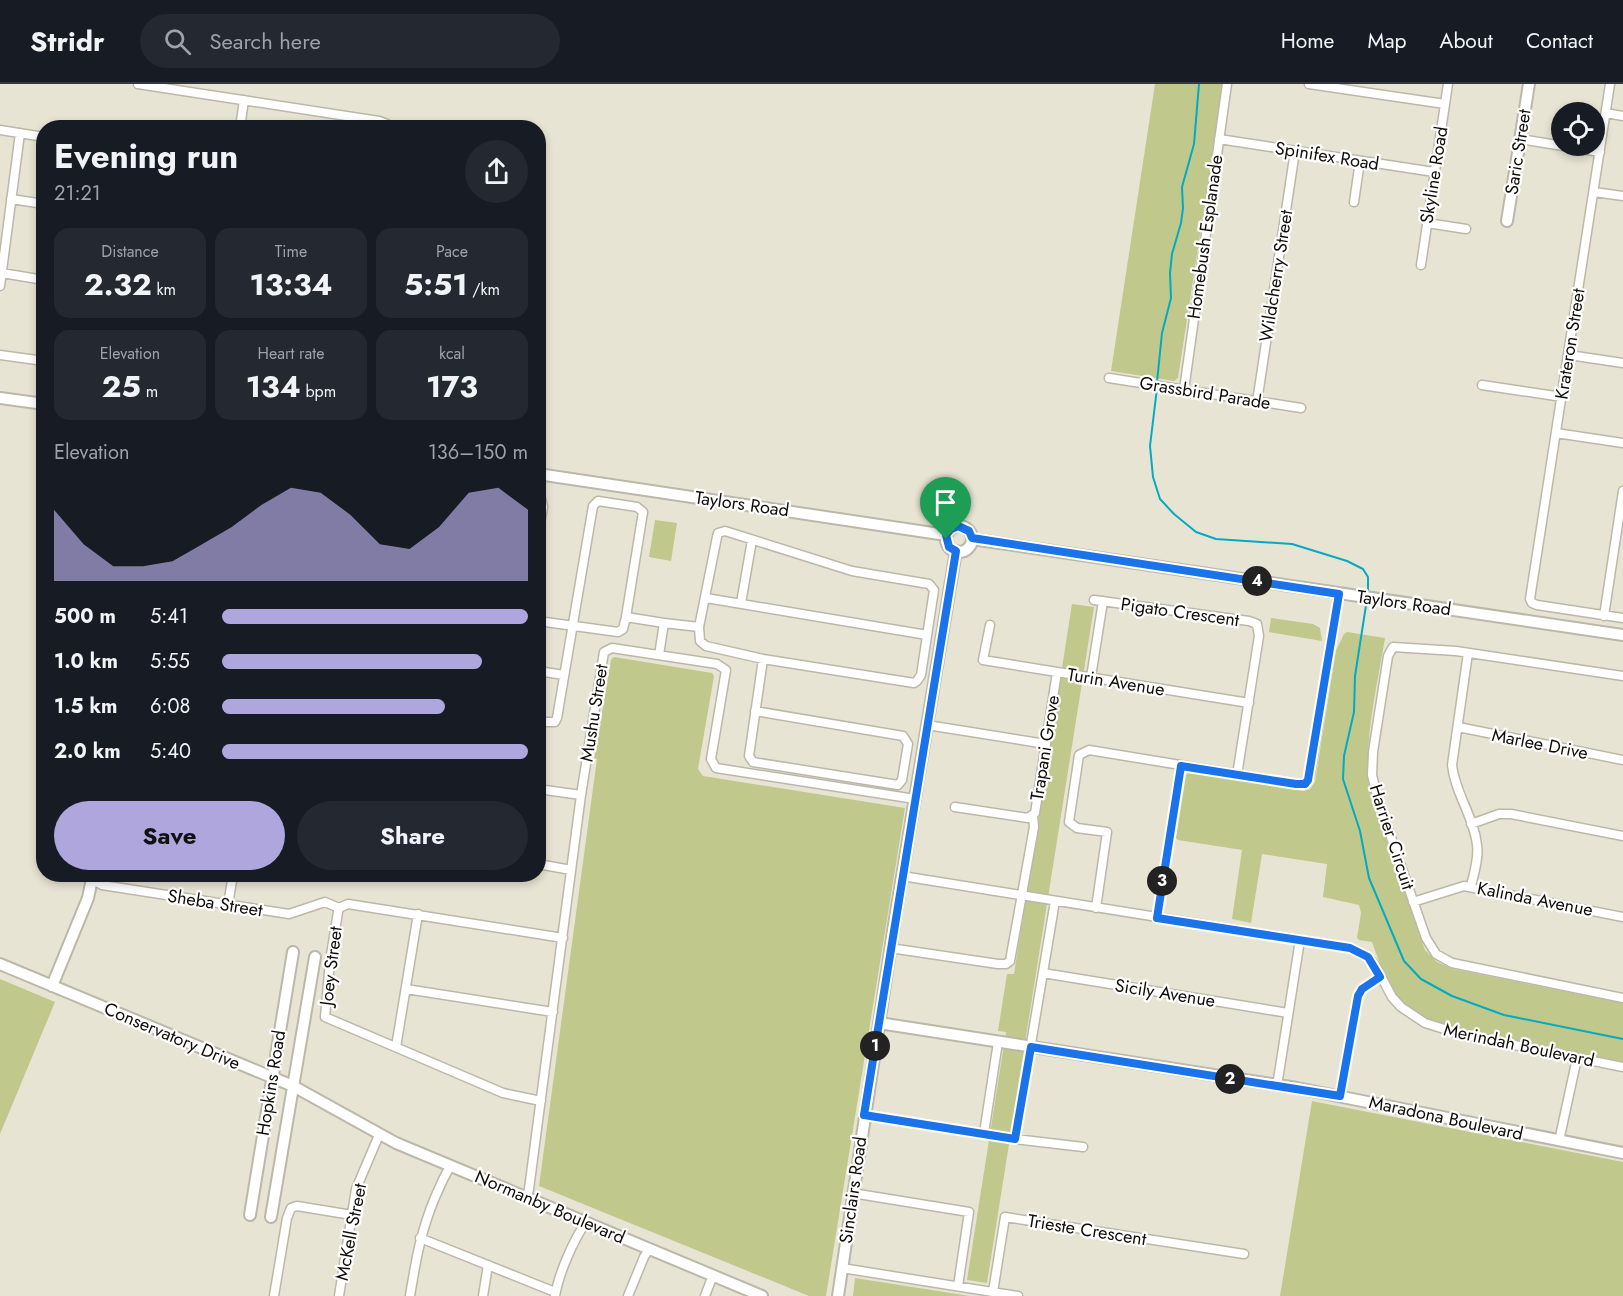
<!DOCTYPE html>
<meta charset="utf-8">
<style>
:root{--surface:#171b24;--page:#242831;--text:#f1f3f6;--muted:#9ea1a6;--line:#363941;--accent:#afa6de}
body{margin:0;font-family:Jost,sans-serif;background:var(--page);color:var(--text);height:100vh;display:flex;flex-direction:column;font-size:22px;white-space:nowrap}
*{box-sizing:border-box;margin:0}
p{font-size:20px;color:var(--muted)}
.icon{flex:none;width:33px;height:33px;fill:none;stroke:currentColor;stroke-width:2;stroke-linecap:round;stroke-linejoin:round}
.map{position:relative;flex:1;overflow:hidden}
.drawer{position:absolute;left:36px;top:36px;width:510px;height:762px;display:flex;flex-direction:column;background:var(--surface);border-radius:24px;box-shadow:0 3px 9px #0003}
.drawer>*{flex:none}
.tools{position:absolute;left:1551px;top:18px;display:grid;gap:12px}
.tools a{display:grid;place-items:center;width:54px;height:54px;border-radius:50%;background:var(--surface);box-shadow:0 3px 9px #0003;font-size:30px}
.pin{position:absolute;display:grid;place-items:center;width:51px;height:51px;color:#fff;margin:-62px -26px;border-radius:50% 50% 50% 0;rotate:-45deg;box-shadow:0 0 6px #0007}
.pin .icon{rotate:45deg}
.km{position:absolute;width:30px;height:30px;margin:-15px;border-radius:50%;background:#222;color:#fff;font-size:16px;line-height:30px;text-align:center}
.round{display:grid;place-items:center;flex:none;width:63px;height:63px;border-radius:32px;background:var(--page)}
.headline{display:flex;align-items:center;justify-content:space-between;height:102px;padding:0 18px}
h1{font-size:33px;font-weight:700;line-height:45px}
.figures{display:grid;grid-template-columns:repeat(3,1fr);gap:9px;height:102px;padding:6px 18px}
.figures div{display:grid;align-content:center;border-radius:15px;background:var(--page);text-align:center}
.figures b{font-size:30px;font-weight:700}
.figures small{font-size:16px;font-weight:400}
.figures p{font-size:16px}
.chart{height:168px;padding:12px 18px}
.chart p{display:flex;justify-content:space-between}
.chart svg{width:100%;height:108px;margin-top:6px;fill:var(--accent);opacity:.7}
.primary-button{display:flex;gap:12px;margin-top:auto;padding:12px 18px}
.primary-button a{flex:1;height:69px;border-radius:36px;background:var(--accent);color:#111;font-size:24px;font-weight:700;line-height:69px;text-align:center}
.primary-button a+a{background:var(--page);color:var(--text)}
ul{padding:0 18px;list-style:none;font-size:20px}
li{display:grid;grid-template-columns:96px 72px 1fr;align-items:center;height:45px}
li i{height:15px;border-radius:8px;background:var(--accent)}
header{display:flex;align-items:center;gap:36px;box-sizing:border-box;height:84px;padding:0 30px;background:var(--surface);border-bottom:2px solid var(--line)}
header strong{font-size:28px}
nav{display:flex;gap:33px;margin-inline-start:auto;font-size:21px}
.search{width:420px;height:54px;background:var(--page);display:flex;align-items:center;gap:15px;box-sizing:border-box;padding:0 21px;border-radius:33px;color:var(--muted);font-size:22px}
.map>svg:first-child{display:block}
.green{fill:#c1c88c}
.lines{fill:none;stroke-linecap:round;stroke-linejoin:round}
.stream{stroke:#03abc0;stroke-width:2}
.street-casing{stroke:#bcb8a9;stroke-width:11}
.secondary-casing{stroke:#bcb8a9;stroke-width:14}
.street{stroke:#fff;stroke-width:8}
.secondary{stroke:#fff;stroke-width:10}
.route-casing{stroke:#fff;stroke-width:12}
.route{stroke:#1a73e8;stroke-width:8}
.labels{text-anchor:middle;stroke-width:4.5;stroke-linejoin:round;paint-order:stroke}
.street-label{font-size:18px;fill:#0e0d08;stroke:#fff}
</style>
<header>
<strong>Stridr</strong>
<div class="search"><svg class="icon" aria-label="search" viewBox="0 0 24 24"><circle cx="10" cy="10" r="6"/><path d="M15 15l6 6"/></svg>Search here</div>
<nav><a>Home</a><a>Map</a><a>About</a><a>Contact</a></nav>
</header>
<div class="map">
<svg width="1623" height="1212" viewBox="0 0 1623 1212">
<rect width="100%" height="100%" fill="#e8e4d4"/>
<path class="green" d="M1155,0H1223L1178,294L1174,297L1111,287Z
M655,436L677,439L671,477L649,473Z
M1072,520L1094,523L987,1199L967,1196L1006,948L998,947L1007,890H1014Z
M1271,534L1313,540L1320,544L1322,557L1269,548Z
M1347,548L1385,554C1377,603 1364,654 1369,703L1425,866L1437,878L1453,885L1623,919V979L1435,940C1394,918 1387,900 1372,858L1359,856L1357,854L1361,829L1359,821L1323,813L1327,780L1262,770L1251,839L1232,835L1242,766L1178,756L1176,754L1186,691L1189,688L1303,707L1310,705L1315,698L1336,566L1344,550Z
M614,573L712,589L714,592L698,685L703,692L905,724L826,1212H809L539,1102L597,675L594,674L611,576Z
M0,895L55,918L0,1050Z
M1312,1017L1623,1078V1212H1280Z
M855,1194L970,1212H853Z"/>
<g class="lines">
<path class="stream" d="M1157,298L1162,249L1171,214L1170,189L1172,170L1181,139L1183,124L1182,103L1194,60L1199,0
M1157,304L1150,362L1153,393L1160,415L1174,430L1196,448L1216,455L1292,460L1347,477L1363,485L1368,493V510
M1367,515L1355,592L1354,628L1344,672L1343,695L1360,747L1369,794L1404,877L1421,895L1452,912L1504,931L1623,955"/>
<defs>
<path id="street" d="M138,0L379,37L387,40L389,44
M1309,0L1445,20
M1610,0L1530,515L1532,519L1537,521L1623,534
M1606,29L1623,32
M240,44L244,16
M0,46L44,53
M1219,55L1434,88
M1520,55L1600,68
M1594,108L1623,112
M11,115L44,120
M1354,118L1360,77
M1427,139L1466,145
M1421,181L1448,0
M2,189L44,196
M0,202L20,49
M0,271L44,277
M1569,271L1623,279
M1109,294L1301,324
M1482,301L1562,313
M1184,306L1227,0
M1257,318L1295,67
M1556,349L1623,359
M538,413L541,414L543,423L538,452
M706,514L927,551
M1094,516L1249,537L1257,540L1259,552L1237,691
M741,519L752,456
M1604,532L1623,407
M538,537L618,548L623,545L626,533L664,539L659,571
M664,539L699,543L717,453L718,449L725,447L852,487L929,500L934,506L921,591L917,597L914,599L763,575L706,562L700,557L699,543
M990,541L983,576L1249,619
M1468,569L1452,681C1455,709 1474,733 1477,761C1479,774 1474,789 1471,802
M538,587L564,591
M1623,592L1456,567L1393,563L1388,572L1373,668L1372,691L1378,716L1426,854L1436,870L1452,879L1623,914
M1091,593L1103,517
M755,627L903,652L908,660L902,696L898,701L753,678L749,672L763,575
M538,638H555L557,634L593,422L598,417L637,423L643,428L626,533
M927,641L1046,660
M1458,643L1623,676
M538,705L581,711
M955,723L1028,734L1035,729L1057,588
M1471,740L1499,730H1511L1623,752
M538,780L571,786
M94,790L97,798L102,801L289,830L325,818L339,824
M902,792L1350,864L1368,873L1375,881L1392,913L1401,923L1425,939L1460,950L1623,983
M1413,818L1464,802L1623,833
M228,821L233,790
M1096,824L1107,748L1077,744L1069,738L1079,671L1089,666L1296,700H1305L1310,691L1339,510
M1157,834L1181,682
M890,864L998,880H1006L1010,877L1034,743L1033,732
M1043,889L1288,929
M406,905L553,928
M396,963L418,830
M1277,1002L1300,856
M1340,1012L1358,912L1362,905L1380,893
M541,1017L503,1009L325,933L330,877L338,828L339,824L348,820L563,854
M864,1031L1015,1055L1083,1063
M984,1049L998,958
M1015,1055L1055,817
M1559,1057L1577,974
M852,1109L969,1128L958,1202
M527,1113L529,1105L581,711L604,568L612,564L717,580L726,586L711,675L716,684L915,715
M420,1154L555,1208
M842,1184L1018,1212
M993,1208L1005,1133L1244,1170
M274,1212L287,1134L291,1124L297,1122L352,1131
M339,1212L356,1105L379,1051
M410,1212C416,1175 421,1146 436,1111C441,1101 444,1091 451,1082
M483,1212L488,1181
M555,1212C559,1189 573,1157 586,1138
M628,1212L644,1173L649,1165
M705,1212L713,1191"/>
<path id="secondary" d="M1507,137L1529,0
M0,314L44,320
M538,390L946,451
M946 455a13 13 0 1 1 26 0a13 13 0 1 1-26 0Z
M972,455L1623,551
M0,880L293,1002L396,1059L762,1212
M52,902L88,814L93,790
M879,939L1297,1004L1623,1069
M250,1131L293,868
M271,1133L315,873
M838,1212L894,841L956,467"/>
</defs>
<use href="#street" class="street-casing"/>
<use href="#secondary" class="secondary-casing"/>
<use href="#street" class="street"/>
<use href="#secondary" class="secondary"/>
</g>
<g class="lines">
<defs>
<path id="route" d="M958,442L969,447L972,454L1339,510L1308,696L1305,700H1296L1181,682L1157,834L1350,864L1368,873L1380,893L1362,905L1358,912L1340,1012L1031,963L1015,1055L864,1031L956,467L949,463L946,451L951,445Z"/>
</defs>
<use href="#route" class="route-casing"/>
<use href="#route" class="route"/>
</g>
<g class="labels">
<g class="street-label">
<text transform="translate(1518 68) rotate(-81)" y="6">Saric Street</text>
<text transform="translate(1327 72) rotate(9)" y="6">Spinifex Road</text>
<text transform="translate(1434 91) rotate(-81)" y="6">Skyline Road</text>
<text transform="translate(1205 153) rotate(-82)" y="6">Homebush Esplanade</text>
<text transform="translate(1276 192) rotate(-81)" y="6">Wildcherry Street</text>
<text transform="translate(1570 260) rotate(-81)" y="6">Krateron Street</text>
<text transform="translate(1205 309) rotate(9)" y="6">Grassbird Parade</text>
<text transform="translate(742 420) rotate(8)" y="6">Taylors Road</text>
<text transform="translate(1404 519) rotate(8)" y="6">Taylors Road</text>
<text transform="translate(1180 528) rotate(8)" y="6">Pigato Crescent</text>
<text transform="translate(1116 598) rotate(9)" y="6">Turin Avenue</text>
<text transform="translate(594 629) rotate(-81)" y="6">Mushu Street</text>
<text transform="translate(1540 660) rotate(11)" y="6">Marlee Drive</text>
<text transform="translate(1045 664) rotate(-81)" y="6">Trapani Grove</text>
<text transform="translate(1392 753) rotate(72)" y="6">Harrier Circuit</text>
<text transform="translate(1535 815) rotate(11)" y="6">Kalinda Avenue</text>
<text transform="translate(215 819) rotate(9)" y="6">Sheba Street</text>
<text transform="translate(331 882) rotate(-83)" y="6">Joey Street</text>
<text transform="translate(1165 909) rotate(9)" y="6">Sicily Avenue</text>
<text transform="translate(172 952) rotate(23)" y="6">Conservatory Drive</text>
<text transform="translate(1519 961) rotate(12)" y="6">Merindah Boulevard</text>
<text transform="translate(271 999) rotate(-81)" y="6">Hopkins Road</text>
<text transform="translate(1446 1034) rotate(12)" y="6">Maradona Boulevard</text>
<text transform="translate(853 1106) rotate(-82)" y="6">Sinclairs Road</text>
<text transform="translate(550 1123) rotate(23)" y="6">Normanby Boulevard</text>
<text transform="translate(1087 1146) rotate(9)" y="6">Trieste Crescent</text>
<text transform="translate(351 1148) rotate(-79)" y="6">McKell Street</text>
</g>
</g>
</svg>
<div class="tools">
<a><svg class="icon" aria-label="locate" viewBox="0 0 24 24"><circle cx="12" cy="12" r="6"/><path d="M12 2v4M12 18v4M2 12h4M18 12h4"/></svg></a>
</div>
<div class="pin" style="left:946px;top:455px;background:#1e9e55"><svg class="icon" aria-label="arrive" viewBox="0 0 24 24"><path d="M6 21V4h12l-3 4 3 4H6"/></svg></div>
<b class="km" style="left:875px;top:962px">1</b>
<b class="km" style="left:1230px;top:995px">2</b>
<b class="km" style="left:1162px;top:797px">3</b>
<b class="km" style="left:1257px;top:497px">4</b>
<section class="drawer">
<div class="headline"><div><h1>Evening run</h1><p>21:21</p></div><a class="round"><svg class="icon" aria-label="share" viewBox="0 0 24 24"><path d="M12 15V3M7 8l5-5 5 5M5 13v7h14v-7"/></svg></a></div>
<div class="figures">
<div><p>Distance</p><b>2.32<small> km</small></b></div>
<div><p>Time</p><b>13:34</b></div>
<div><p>Pace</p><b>5:51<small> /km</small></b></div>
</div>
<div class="figures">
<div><p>Elevation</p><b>25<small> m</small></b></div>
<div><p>Heart rate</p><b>134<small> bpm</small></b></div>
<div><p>kcal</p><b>173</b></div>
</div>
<div class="chart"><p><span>Elevation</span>136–150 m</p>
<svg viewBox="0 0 160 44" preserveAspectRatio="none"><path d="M0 44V15L10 29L20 38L30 38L40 36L50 29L60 22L70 13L80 6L90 8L100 17L110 29L120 31L130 22L140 8L150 6L160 15V44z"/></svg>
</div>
<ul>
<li><b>500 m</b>5:41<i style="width:100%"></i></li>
<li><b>1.0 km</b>5:55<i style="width:85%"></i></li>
<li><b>1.5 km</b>6:08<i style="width:73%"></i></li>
<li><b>2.0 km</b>5:40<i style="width:100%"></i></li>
</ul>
<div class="primary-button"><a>Save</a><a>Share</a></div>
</section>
</div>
